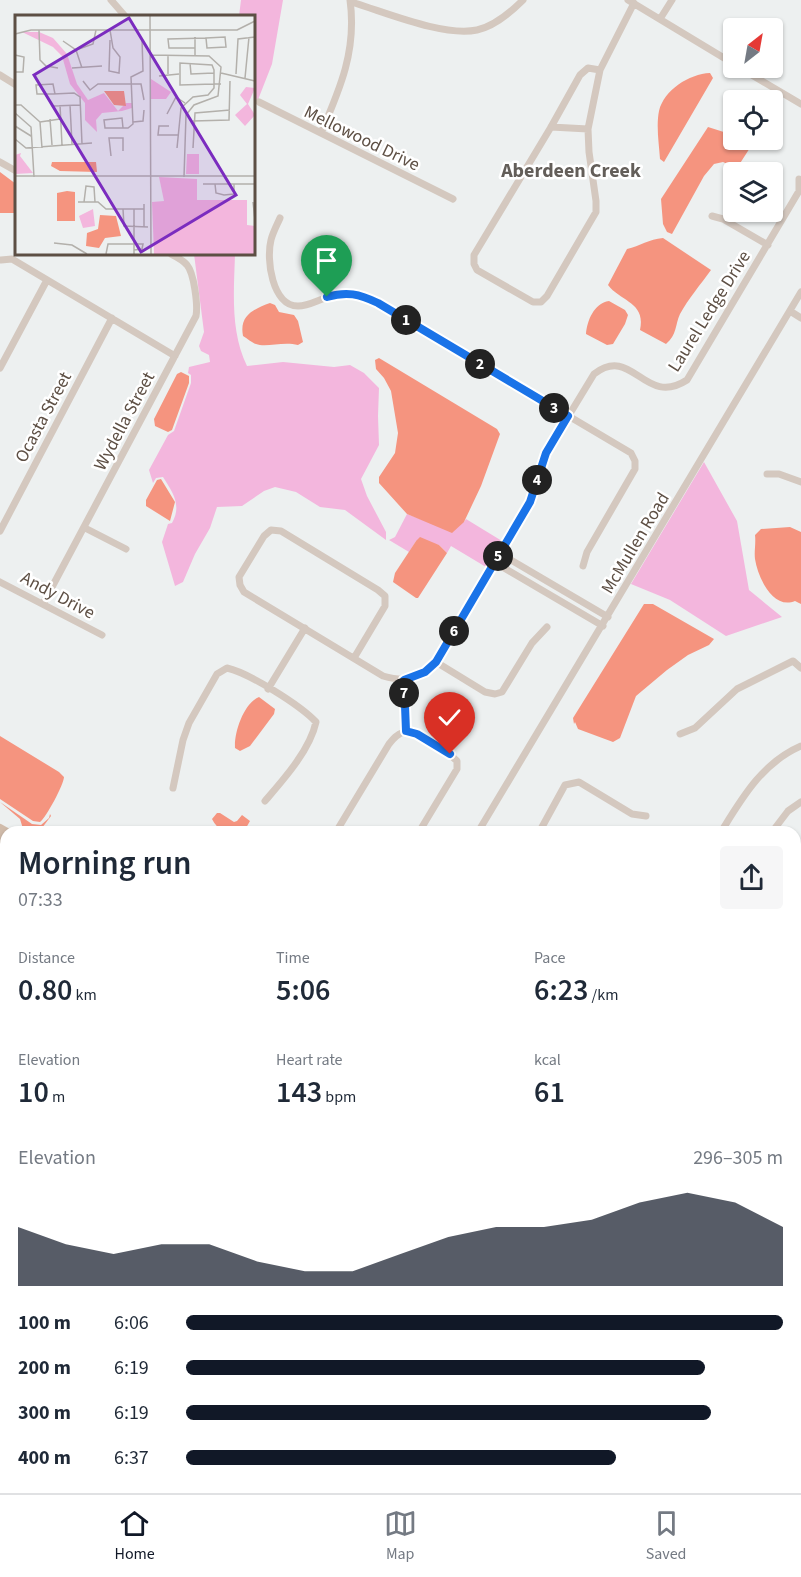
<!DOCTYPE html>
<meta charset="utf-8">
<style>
:root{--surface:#fff;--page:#f6f6f7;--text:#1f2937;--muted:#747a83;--line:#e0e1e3;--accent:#111827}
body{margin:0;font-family:"Source Sans 3",sans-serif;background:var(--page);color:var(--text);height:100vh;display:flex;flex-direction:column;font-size:22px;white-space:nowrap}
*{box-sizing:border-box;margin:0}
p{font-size:20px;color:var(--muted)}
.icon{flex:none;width:33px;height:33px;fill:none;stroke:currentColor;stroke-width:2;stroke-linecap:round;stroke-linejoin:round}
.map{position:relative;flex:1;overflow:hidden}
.drawer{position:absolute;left:0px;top:826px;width:801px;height:668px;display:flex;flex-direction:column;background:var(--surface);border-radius:18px 18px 0 0;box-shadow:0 2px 4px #0004}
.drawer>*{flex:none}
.needle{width:39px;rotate:31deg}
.fabs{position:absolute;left:723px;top:18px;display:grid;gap:12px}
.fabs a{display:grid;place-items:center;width:60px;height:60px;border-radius:6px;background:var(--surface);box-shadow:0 2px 4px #0004;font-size:30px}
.pin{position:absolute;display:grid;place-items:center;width:51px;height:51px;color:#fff;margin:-62px -26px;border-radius:50% 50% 50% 0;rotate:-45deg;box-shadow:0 0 6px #0007}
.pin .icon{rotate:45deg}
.km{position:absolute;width:30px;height:30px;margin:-15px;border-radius:50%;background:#222;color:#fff;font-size:16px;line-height:30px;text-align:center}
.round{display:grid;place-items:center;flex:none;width:63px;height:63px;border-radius:6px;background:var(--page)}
.head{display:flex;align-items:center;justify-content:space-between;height:102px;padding:0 18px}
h1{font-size:33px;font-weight:600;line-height:45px}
.stats{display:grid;grid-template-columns:repeat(3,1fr);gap:9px;height:102px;padding:6px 18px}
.stats div{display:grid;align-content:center}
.stats b{font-size:30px;font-weight:600}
.stats small{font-size:16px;font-weight:400}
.stats p{font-size:16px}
.chart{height:168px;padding:12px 18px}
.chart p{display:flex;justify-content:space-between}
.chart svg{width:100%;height:108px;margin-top:6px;fill:var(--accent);opacity:.7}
ul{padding:0 18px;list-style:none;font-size:20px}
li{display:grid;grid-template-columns:96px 72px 1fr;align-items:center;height:45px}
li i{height:15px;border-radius:8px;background:var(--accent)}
.tabs{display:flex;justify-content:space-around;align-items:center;height:84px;border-top:2px solid var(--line);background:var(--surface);font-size:16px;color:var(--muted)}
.tabs a{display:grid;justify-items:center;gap:3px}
.tabs .current{color:var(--accent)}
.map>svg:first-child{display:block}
.commercial{fill:#e4ecfe}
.green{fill:#f3b6dd}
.water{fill:#f5947f}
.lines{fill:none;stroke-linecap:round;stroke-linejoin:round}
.minor{stroke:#d4c8bf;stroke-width:7}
.major{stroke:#d0bbaa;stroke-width:8}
.route-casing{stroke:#fff;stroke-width:12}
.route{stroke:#1a73e8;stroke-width:8}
.labels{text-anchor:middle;stroke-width:5;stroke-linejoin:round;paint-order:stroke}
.street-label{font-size:18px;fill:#5d4f44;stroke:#fff}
.neighbourhood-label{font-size:20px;font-weight:bold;fill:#635e59;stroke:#fff}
.inset-road{fill:none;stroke:#b3b0ab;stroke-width:1.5}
.view{fill:#7b2cbf;fill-opacity:0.15;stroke:#7b2cbf;stroke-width:3}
.inset-edge{fill:none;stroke:#5d4f44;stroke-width:3}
</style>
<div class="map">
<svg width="801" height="1493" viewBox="0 0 801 1493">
<rect width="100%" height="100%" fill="#edf0f0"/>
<path class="commercial" d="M801,970V1305L795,1301V980Z"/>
<path class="green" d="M241,0H283L272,64L254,110V16H239Z
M194,254H235C234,291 230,331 247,366L283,362L334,367L350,365L364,373L379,388L378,416L379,445L361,479L367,496L386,532V540L345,510L320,507L296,492L275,487L264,491L242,506L217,507L210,528L195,554L183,582L175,586L162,542L168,524L172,523C182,505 173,493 163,477L156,478L153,483L149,470L168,435L174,431L191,383V375L188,373L189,367L210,362L209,355L201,351L199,346L204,332Z
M704,462L737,521L749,590L782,617L726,636L670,600L631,584Z
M407,514L423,520L464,522L466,519L502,541L486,567L451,546L447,553L439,545L416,541L409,552L389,540L395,537Z
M0,859L6,863V892L0,903Z
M112,1488H717L725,1493H109Z"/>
<path class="water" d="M710,73L713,78L664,162L660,159C659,144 656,126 659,111C664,90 689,74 710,73Z
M708,127L730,134L733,133L734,140H755L737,168L723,162L714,164L704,176L672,234L667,232L663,224L661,199Z
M0,172L16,184V213H0Z
M663,238L711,270C701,284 688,299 680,314C675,325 677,335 666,344L640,330C646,302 621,302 608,285L627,249C640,246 649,239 663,238Z
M609,301L625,310L628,315L625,324L613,344L607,345L586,334C587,321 594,303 609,301Z
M270,303L275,305L279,312L294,315L298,321L303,342L298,345C283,341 266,348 256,344C252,343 247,338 243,336C239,315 254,309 270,303Z
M379,358L497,429L500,434L481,486L464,522L452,533L407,514L379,483V477L395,453L398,433L391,391L384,378L376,369L375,360Z
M181,372L189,376V383L172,430L168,432L155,426L154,419L177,374Z
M161,479L175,502L170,521L146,506V500L157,480Z
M790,527L801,532V604L795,601C773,610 758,578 755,559C754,551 756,544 755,535L761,529Z
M420,537L439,545L447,553L418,598H416L393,582L395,573L416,541Z
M644,604H653L714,639L709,645L688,655L667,670L636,696L620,738L613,742L578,729L575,722L574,724L573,718Z
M259,697L275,709L274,714L250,746L240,751L235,748C234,732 244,703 259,697Z
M0,736L59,772L64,777C64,784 46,818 40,822L33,821L0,799Z
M0,802L32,824L41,825L49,818L50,814L51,816L39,832H24L20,819Z
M217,813H220L234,822L237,821L242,815L250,821L246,828L253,832C238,833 219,835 212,819Z
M0,941L6,945V1027L0,1037V1001L2,996L0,989Z
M677,1488H708L717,1493H685Z"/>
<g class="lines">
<path class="minor" d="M111,0L125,16
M628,0L734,64
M351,2C385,12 443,37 477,30C495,26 511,12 523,0
M660,19L672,0
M740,68L801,104
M600,70L588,68L580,75L551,127L474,255V264L477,270L533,302H541L547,296L596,212V201L589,152L588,129L600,70L634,3
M0,75L16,85
M259,102L453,199
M551,127L588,129
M321,133C340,89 357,50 350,0
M0,162L16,171
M712,216L723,219L768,245
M280,218C277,225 273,232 271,240C266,259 272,306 298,306C308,306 316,301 325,298C346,290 360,294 378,303L631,453L635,461V469L587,552L583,566
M1,260L12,259L175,356
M790,311L801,318
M0,368L47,280
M767,474H779L801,482
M85,528L126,549
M0,531L112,318
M499,553L608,617
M494,562L603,626
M0,582L102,635
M43,604L196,316C198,305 194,273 187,265C183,260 177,257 171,254
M354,658L385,606V596L378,590L281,531L271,530L264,536L239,577L240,585L244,592L383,676C407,683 418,679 436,662L530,502L546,453L594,374C633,344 644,408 687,380L799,191V179
M436,662L485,692L495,694L502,692L532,643L547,627
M404,680L406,731
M268,689L305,628
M680,734L695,728L737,689L793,661L801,668
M173,788L183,740L189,723L217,674L227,668C249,673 300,705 316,722C310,750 284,779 265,801
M336,832L389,744C393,739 397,734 404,732C416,730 448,752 457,761V769L419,832
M478,832L801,292
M543,832L542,827L565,785L579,782L632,814L646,816
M721,832C742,798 762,763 801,746
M772,832L788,811L801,802
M795,897L801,887
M0,1126L6,1130
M0,1245L6,1235
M0,1276L6,1280
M0,1393L6,1383
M795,1398L801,1402
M0,1423L6,1425
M0,1468L6,1471
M795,1479L801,1470
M85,1493L88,1488
M92,1493L95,1488"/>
<path class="major" d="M0,828L7,832
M0,836L6,839
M0,844L6,848
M795,1325L801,1329
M795,1341L801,1345"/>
</g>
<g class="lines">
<defs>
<path id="route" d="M327,297C347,291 359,294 378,303L568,416L546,453L530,502L436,662L425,672L404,680L406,731L417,734L450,754"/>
</defs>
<use href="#route" class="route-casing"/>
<use href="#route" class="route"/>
</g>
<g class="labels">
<g class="street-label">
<text transform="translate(362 138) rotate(26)" y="6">Mellowood Drive</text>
<text transform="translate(709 311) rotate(-58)" y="6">Laurel Ledge Drive</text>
<text transform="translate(43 417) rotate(-62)" y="6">Ocasta Street</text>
<text transform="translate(124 421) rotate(-62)" y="6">Wydella Street</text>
<text transform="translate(635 543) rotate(-59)" y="6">McMullen Road</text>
<text transform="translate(58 595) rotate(28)" y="6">Andy Drive</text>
</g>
<g class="neighbourhood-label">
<text x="571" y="177">Aberdeen Creek</text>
</g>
</g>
<g transform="translate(15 15)">
<rect width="240" height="240" fill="#edf0f0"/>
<path d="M7,17H24L38,23L52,39L62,69L73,85L89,78L103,96L111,88H117V93L107,96L87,98L81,105L82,117L70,105V88L55,69L47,41L38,32ZM136,64L156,77L151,84H136ZM231,72L240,73L233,89L240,100L230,111L220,100L232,89L225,80ZM6,138L5,141L18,158L0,159V140ZM172,139H184V159H171ZM144,162L182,164V185H232V210L240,211V239H139L137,187L149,186ZM78,194L80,211L68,213L64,201Z" fill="#f3b6dd"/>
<path d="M89,76H109L111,91L99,90ZM81,147L82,157L45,156L36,151L37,147ZM52,176L60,177V206H42V178ZM85,200L101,201L106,221L90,223L84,233L71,231L72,218L83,214Z" fill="#f5947f"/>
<path class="inset-road" d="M135,1L136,239M24,15L25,45L31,51L43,53M95,15L98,33L105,42L104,58L94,56L95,25M222,15L240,6M0,19L16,15H223M180,22V40M191,23L210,22L211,32L192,33ZM48,26L61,35L67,53M180,33H154L153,24L191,23M61,35L78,29L81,15M0,40L9,42L8,57H1M135,40L194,41L206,52L203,81L179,90L171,100L169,162M153,41V59M175,48L176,59L199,58M57,53L87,51M206,58L240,66M221,59L223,24L240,22M144,61L164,59M230,63L234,22M68,66L75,75L83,69H126L129,85M40,79L38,69L21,70L22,79H38L59,78L65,82L67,129M0,90H6L25,107L27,133M45,90L47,130M55,90L57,129M38,91L65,90M0,98L16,112L19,162M152,99L161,82L170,88M35,104L37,130M178,106L214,105L215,66M25,107L45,104M118,107L128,106L129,95M0,111L16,121M154,111H144L143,120H164M108,113L107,103L89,105L90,113H113L118,109L116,62L128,56L127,24M0,124L11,133L77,128M162,133L166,93L178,82L193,80L199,73V55L197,50L165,48V70L199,69H206M178,133L180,98L215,95M96,141L94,123H108V136M0,161H240M188,169H240M200,169L201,178L209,180L219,179V169M63,187H83L91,194H129M69,187L71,171L79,172L80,187M238,187L240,205M108,194L109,211L133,212M129,212V189M39,228L57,230L72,239M91,239L93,229H128L127,234L119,235M119,239V194"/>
<path class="view" d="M114,3L221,180L126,237L19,60Z"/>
<rect width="240" height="240" class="inset-edge"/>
</g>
</svg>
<div class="fabs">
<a><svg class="needle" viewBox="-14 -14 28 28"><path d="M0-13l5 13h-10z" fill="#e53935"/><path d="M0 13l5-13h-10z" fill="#747a83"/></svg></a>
<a><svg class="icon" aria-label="locate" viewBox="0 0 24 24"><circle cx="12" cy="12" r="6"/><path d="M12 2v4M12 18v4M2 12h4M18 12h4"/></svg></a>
<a><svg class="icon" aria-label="layers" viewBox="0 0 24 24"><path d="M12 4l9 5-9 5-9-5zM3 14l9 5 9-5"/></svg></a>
</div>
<div class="pin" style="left:327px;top:297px;background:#1e9e55"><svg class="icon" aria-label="arrive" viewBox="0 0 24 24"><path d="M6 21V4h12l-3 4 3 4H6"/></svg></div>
<div class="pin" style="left:450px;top:754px;background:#d93025"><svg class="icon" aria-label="check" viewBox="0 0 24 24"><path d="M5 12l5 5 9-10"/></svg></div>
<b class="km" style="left:406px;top:320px">1</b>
<b class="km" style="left:480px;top:364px">2</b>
<b class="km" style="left:554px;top:408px">3</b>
<b class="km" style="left:537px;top:480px">4</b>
<b class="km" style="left:498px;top:556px">5</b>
<b class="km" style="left:454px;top:631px">6</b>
<b class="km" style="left:404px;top:693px">7</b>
<section class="drawer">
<div class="head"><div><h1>Morning run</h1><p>07:33</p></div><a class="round"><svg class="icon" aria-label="share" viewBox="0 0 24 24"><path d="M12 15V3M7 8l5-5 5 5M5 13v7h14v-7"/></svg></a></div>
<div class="stats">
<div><p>Distance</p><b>0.80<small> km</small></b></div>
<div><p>Time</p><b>5:06</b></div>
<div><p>Pace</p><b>6:23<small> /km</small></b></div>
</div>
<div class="stats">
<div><p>Elevation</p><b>10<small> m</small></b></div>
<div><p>Heart rate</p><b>143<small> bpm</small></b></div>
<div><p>kcal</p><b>61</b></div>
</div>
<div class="chart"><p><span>Elevation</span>296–305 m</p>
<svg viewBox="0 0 160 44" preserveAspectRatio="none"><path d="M0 44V20L10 27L20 31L30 27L40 27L50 34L60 38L70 38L80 31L90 24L100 20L110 20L120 17L130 10L140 6L150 10L160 20V44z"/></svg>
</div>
<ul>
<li><b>100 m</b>6:06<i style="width:100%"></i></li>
<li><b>200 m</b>6:19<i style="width:87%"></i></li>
<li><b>300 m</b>6:19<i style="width:88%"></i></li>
<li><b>400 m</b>6:37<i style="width:72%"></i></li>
</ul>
</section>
</div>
<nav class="tabs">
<a class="current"><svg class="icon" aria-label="home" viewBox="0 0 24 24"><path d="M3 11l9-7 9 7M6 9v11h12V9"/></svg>Home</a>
<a><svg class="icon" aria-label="map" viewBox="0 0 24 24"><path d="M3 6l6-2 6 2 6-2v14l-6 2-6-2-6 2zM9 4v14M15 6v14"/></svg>Map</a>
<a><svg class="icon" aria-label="saved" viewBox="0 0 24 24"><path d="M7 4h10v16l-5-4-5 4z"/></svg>Saved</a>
</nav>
